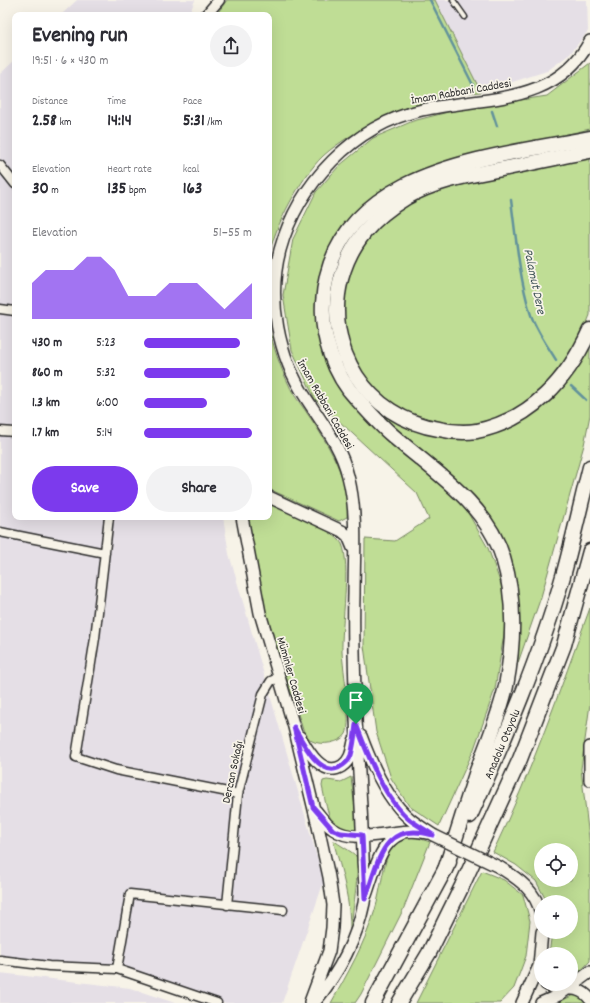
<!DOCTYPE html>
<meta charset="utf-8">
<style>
:root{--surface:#fff;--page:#f2f2f3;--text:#2b2b33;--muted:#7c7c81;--accent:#7c3aed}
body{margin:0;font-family:Dekko,sans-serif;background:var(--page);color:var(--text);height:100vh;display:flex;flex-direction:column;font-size:15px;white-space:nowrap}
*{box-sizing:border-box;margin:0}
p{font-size:13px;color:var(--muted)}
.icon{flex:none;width:22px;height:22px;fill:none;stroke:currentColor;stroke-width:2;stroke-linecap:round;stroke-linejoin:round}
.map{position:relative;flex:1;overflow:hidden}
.panel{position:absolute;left:12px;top:12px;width:260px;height:508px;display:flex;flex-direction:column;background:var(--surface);border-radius:8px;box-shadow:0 4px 16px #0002}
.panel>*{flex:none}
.tools{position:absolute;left:534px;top:843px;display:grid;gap:8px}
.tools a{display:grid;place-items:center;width:44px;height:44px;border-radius:50%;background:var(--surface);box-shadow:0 4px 16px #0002;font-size:20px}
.pin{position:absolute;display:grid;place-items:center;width:34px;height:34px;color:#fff;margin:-41px -17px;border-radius:50% 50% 50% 0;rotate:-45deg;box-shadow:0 0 4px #0007}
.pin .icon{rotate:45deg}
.round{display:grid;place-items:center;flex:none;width:42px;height:42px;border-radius:21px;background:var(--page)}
.overview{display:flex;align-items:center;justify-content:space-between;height:68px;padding:0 20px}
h1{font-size:22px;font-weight:700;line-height:30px}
.stats{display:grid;grid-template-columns:repeat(3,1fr);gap:6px;height:68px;padding:4px 20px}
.stats div{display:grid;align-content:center}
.stats b{font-size:17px;font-weight:700}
.stats small{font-size:11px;font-weight:400}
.stats p{font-size:11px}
.chart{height:112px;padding:8px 20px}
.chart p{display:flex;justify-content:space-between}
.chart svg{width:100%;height:72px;margin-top:4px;fill:var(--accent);opacity:.7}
.button{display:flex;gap:8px;margin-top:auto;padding:8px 20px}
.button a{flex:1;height:46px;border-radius:24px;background:var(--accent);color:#fff;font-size:16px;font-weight:700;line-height:46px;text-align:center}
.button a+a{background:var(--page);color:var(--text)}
ul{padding:0 20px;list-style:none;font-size:13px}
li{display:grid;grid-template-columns:64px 48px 1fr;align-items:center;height:30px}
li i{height:10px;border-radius:5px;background:var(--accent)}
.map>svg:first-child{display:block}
.built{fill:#e5dfe6}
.green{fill:#bfdd95;stroke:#758460;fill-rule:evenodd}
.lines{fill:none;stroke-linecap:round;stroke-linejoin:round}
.stream{stroke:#62929b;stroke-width:2.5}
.service-casing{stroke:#2b2b2b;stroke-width:7}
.minor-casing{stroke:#2b2b2b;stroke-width:11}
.tertiary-casing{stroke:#2b2b2b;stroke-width:13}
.secondary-casing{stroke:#2b2b2b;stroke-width:14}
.motorway-casing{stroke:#2b2b2b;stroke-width:17}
.service{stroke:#f7f3e8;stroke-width:4}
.minor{stroke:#f7f3e8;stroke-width:8}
.tertiary{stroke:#f7f3e8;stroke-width:10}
.secondary{stroke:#f7f3e8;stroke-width:11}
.motorway{stroke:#f7f3e8;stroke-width:14}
.secondary-bridge-casing{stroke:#2b2b2b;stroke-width:14;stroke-linecap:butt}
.secondary-bridge{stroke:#f7f3e8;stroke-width:11}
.route-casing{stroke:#fff;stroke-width:8}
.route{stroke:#7c3aed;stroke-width:5}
.labels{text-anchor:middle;stroke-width:3.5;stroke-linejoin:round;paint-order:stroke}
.street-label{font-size:12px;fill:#2b2b2b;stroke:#f7f3e8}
.water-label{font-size:13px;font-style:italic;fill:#42565a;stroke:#f7f3e8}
</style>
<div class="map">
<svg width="590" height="1003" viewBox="0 0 590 1003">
<rect width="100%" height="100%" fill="#f7f3e8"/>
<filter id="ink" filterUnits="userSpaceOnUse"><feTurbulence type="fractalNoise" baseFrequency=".025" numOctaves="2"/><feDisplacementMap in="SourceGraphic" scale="8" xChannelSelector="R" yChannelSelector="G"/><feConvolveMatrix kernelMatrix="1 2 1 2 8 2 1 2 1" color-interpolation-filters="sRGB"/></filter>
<g filter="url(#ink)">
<path class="built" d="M77,0H195L189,15H61Z
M435,0H587L588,31L570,54L547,71L481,92Z
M15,60V517H223L229,554L324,881L282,1003H206L132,974L0,957V74Z
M0,973L130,988L175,1003H0Z"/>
<path class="green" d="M227,0H435L481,92C472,93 462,92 454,94C413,103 354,128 323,156C301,177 274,227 269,256V15H216Z
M590,63V129L446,162L422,170L381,191L366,203L350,219L333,242L323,267L318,289L317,312L320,345L338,388L362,416L464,506L488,548L503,590L505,628L495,689L474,749L439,826L409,806L391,778L376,732L364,646L365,539L395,541L429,519L417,493L315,399L292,350L283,295L293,239L316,192L339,166L373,138L413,121L456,110L547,96Z
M590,144V146C526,160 448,165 392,200C270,279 348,465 487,434C513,428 544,410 561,389C573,375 581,359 590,344V415L584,445L541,597L513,677C520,626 525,576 497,529C464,473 402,447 362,399C337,370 325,335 328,297C339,174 495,163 590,144Z
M590,157V315C566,378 512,436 439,422C432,421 425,421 419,419C409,416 388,403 380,396C374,392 370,383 365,377C326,327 341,258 387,217C418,190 470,182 509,174C536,168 563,162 590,157Z
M269,327C273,346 280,367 289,385C293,395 301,404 307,413C327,442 351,480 347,517L339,521L269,489Z
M269,501C284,509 335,530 342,544C351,564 341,626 342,652C343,669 352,722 346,734C341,743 321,746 312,741C309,739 306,735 304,733L266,613L248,517H269Z
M590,608V704L581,769L590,847V961L579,973L571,978V954H549L552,932H571V902H547L536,881L516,865L493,852C531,773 560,690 590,608ZM541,850H571V880H541Z
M351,777L358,832C328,836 327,807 322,786L323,781L327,780L341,782Z
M415,837L430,842L403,910L361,994L355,1003H331C348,973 365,943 375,910C381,891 383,861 392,845C397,839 408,838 415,837Z
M333,840C338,844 354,853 356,856C361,866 351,920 350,934C351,901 342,872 333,840Z
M482,871L504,880L523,895L530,921L526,956L514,988L500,1003H416Z
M574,995L581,997L587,1003H556Z"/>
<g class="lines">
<path class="stream" d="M430,0L473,85
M492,111L497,126
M511,200C516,237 519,276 530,312C535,329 547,345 556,360
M571,386L586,400"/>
<defs>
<path id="service" d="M453,0L465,17"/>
<path id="minor" d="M0,165L15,184
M0,309L15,311
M0,431L15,432
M109,517L95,638L76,757L116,770L238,794
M0,532L105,553
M227,905L238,794L263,694L271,681L280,677
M0,960L49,966L117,969L217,1003
M117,969L130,894L283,910"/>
<path id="tertiary" d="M206,15L219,0"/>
<path id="secondary" d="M269,497L342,531L348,536L353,548
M242,517L260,613L294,727L317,822L329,877L333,905L332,928L329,951L310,1002
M361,736C371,763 387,800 410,819C417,825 426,830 433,835
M300,737C308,751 323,778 342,766C351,760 352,750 354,741
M590,747V780
M316,811C321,817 326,825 333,829C357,847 400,825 427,833
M499,867C519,879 536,891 541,914
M366,895C373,876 380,841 401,834
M541,978L539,966L542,932
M546,984C561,995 576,981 590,999
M314,1003C339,973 356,942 364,903C367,888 363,871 363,856C362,800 356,745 355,690C354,658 353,626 354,594C354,555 358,514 348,476C341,446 322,423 306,398C278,356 267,299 280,250C298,184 354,125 422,110C484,96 555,106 590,41
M522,1003L539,966
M541,1003L559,995L590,972"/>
<g id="motorway">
<path d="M590,151C559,157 528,164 497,170C466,176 435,181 407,197C374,217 351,241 341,279C323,348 367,418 439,429C451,432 464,433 477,431C531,420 568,379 590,330"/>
<path id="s1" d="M470,816C505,739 540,657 563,576C573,540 581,503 590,467"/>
<path d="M445,870C456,837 466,804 477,771C487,744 500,714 506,686C514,643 516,600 503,558C487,504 432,470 392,435C379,424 368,411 357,399C334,375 321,336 323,303C331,169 489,158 590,138"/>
<path d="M373,1003L449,862"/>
<path d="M399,1003L429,953L462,886L520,759L564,645L590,551"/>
</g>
</defs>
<use href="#service" class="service-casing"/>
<use href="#minor" class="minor-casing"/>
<use href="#tertiary" class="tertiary-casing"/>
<use href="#secondary" class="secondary-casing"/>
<use href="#motorway" class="motorway-casing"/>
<use href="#service" class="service"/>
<use href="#minor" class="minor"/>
<use href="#tertiary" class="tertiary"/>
<use href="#secondary" class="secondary"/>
<use href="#motorway" class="motorway"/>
<defs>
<path id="secondary-bridge" d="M433,835L499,867"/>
</defs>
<use href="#secondary-bridge" class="secondary-bridge-casing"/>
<use href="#secondary-bridge" class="secondary-bridge"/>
</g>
</g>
<g class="lines" filter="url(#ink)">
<defs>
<path id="route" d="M356,724C368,755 384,799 410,820C417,825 426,830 433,835C382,820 379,862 365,899L362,835L341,833L333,830L313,807L294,727C302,741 319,776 338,768C344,765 349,761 351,755C354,745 355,734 356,724Z"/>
</defs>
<use href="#route" class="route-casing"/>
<use href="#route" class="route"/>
</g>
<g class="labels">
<g class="street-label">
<text transform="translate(461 91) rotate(-10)" y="4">İmam Rabbani Caddesi</text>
<text transform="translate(326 404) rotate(60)" y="4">İmam Rabbani Caddesi</text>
<text transform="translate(292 675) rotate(74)" y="4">Müminler Caddesi</text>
<text dy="4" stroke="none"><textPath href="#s1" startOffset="79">Anadolu Otoyolu</textPath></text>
<text transform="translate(232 772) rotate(-78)" y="4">Dercan Sokağı</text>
</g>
<g class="water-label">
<text transform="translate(536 281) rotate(78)" y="5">Palamut Dere</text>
</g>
</g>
</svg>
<div class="tools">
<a><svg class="icon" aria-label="locate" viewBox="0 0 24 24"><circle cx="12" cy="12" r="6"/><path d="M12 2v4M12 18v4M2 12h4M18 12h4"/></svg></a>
<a>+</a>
<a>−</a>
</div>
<div class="pin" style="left:356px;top:724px;background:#1e9e55"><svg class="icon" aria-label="arrive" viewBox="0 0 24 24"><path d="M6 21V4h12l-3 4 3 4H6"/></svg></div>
<section class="panel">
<div class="overview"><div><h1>Evening run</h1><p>19:51 · 6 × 430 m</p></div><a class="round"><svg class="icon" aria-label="share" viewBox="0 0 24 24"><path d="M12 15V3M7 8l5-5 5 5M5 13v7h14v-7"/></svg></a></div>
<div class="stats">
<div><p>Distance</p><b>2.58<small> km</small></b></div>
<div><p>Time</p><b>14:14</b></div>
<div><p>Pace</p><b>5:31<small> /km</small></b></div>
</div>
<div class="stats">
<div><p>Elevation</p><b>30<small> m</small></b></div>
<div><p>Heart rate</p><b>135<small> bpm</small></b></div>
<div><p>kcal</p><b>163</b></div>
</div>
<div class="chart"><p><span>Elevation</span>51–55 m</p>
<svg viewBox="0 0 160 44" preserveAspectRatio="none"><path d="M0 44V22L10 14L20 14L30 14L40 6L50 6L60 14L70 30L80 30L90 30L100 22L110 22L120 22L130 30L140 38L150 30L160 22V44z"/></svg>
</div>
<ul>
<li><b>430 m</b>5:23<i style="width:89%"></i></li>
<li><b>860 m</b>5:32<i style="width:80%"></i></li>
<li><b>1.3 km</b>6:00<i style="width:58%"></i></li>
<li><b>1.7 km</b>5:14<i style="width:100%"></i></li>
</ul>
<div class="button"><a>Save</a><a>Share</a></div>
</section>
</div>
